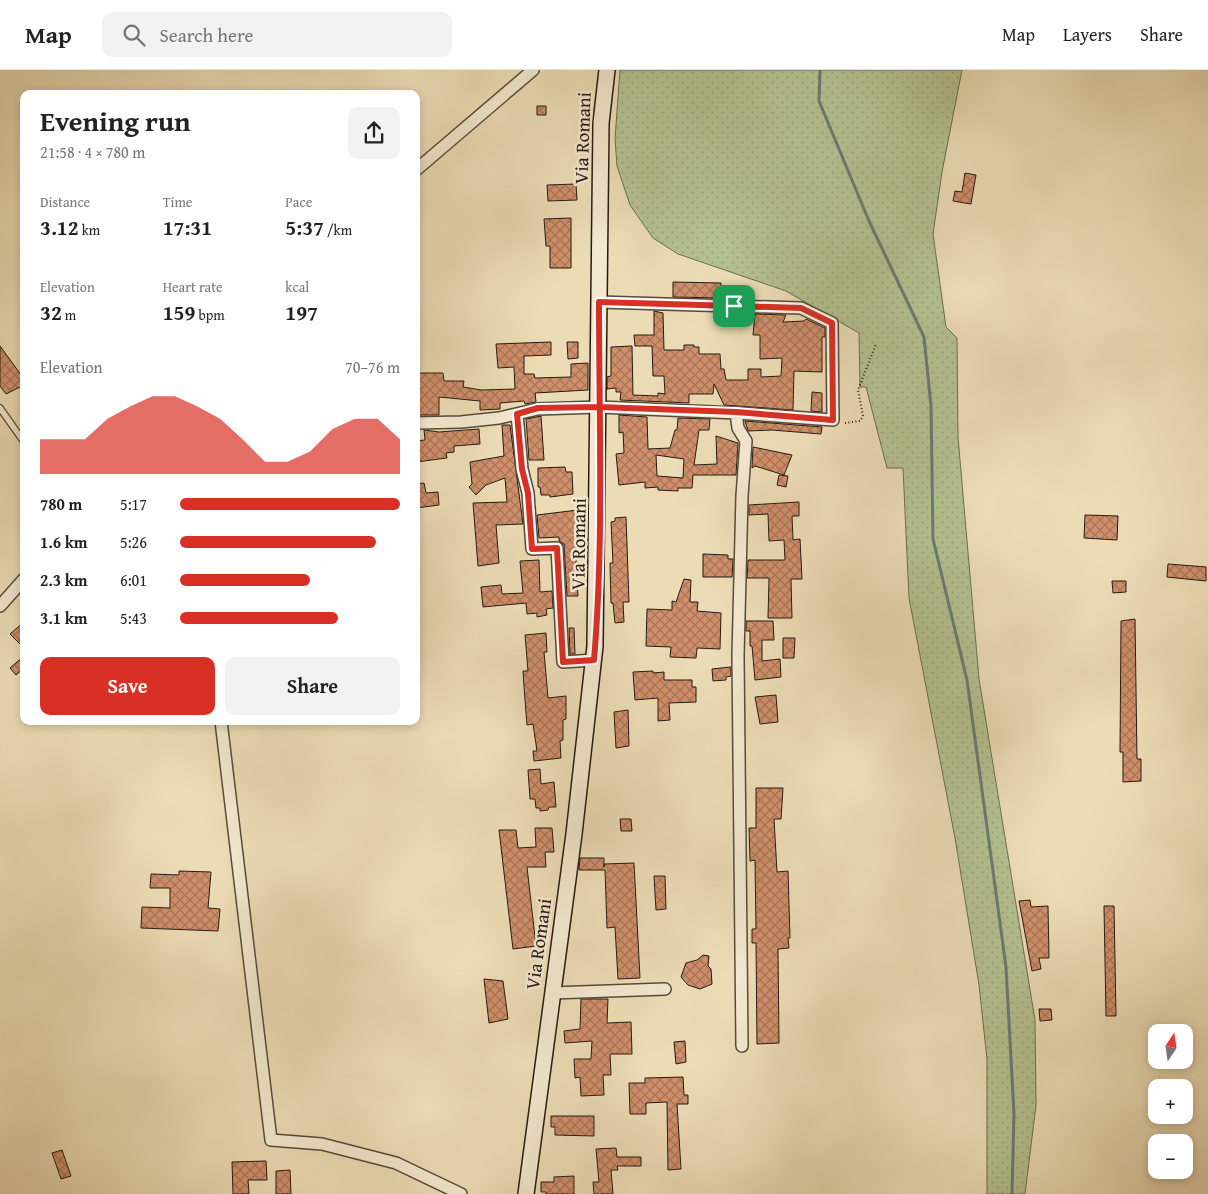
<!DOCTYPE html>
<meta charset="utf-8">
<style>
:root{--surface:#fff;--page:#f2f2f2;--text:#222;--muted:#767676;--line:#e0e0e0;--accent:#d93025}
body{margin:0;font-family:"Gentium Book Plus",serif;background:var(--page);color:var(--text);height:100vh;display:flex;flex-direction:column;font-size:19px;white-space:nowrap}
*{box-sizing:border-box;margin:0}
p{font-size:16px;color:var(--muted)}
.icon{flex:none;width:28px;height:28px;fill:none;stroke:currentColor;stroke-width:2;stroke-linecap:round;stroke-linejoin:round}
.map{position:relative;flex:1;overflow:hidden}
.panel{position:absolute;left:20px;top:20px;width:400px;height:635px;display:flex;flex-direction:column;background:var(--surface);border-radius:10px;box-shadow:0 2px 8px #0003}
.panel>*{flex:none}
.needle{width:32px;rotate:13deg}
.fabs{position:absolute;left:1148px;top:954px;display:grid;gap:10px}
.fabs a{display:grid;place-items:center;width:45px;height:45px;border-radius:10px;background:var(--surface);box-shadow:0 2px 8px #0003;font-size:25px}
.pin{position:absolute;display:grid;place-items:center;width:42px;height:42px;color:#fff;margin:-21px;border-radius:10px;box-shadow:0 2px 8px #0006}
.round{display:grid;place-items:center;flex:none;width:52px;height:52px;border-radius:10px;background:var(--page)}
.overview{display:flex;align-items:center;justify-content:space-between;height:85px;padding:0 20px}
h1{font-size:28px;font-weight:700;line-height:38px}
.metrics{display:grid;grid-template-columns:repeat(3,1fr);gap:8px;height:85px;padding:5px 20px}
.metrics div{display:grid;align-content:center}
.metrics b{font-size:21px;font-weight:700}
.metrics small{font-size:14px;font-weight:400}
.metrics p{font-size:14px}
.chart{height:140px;padding:10px 20px}
.chart p{display:flex;justify-content:space-between}
.chart svg{width:100%;height:90px;margin-top:5px;fill:var(--accent);opacity:.7}
.primary-button{display:flex;gap:10px;margin-top:auto;padding:10px 20px}
.primary-button a{flex:1;height:58px;border-radius:10px;background:var(--accent);color:#fff;font-size:20px;font-weight:700;line-height:58px;text-align:center}
.primary-button a+a{background:var(--page);color:var(--text)}
ul{padding:0 20px;list-style:none;font-size:16px}
li{display:grid;grid-template-columns:80px 60px 1fr;align-items:center;height:38px}
li i{height:12px;border-radius:6px;background:var(--accent)}
header{display:flex;align-items:center;gap:30px;box-sizing:border-box;height:70px;padding:0 25px;background:var(--surface);border-bottom:1px solid var(--line)}
header strong{font-size:24px}
nav{display:flex;gap:28px;margin-inline-start:auto;font-size:18px}
.search{width:350px;height:45px;background:var(--page);display:flex;align-items:center;gap:12px;box-sizing:border-box;padding:0 18px;border-radius:10px;color:var(--muted);font-size:19px}
.map>svg:first-child{display:block}
.grass{fill:url(#grass-dots);stroke:#6c6e50}
.lines{fill:none;stroke-linecap:round;stroke-linejoin:round}
.stream{stroke:#6b7a74;stroke-width:3}
.building{fill:url(#building-cross-hatch);stroke:#251b11;fill-rule:evenodd}
.lane-casing{stroke:#574b3a;stroke-width:8}
.street-casing{stroke:#574b3a;stroke-width:14}
.secondary-casing{stroke:#251b11;stroke-width:18}
.path{stroke:#251b11;stroke-width:2;stroke-dasharray:1 2.5;stroke-linecap:butt}
.lane{stroke:#f3e8cf;stroke-width:5.5}
.street{stroke:#f3e8cf;stroke-width:11}
.secondary{stroke:#f3e8cf;stroke-width:15}
.route-casing{stroke:#fff;stroke-width:10}
.route{stroke:#d93025;stroke-width:6}
.labels{text-anchor:middle;stroke-width:5;stroke-linejoin:round;paint-order:stroke}
.street-label{font-size:19px;fill:#251b11;stroke:#f3e8cf}
</style>
<header>
<strong>Map</strong>
<div class="search"><svg class="icon" aria-label="search" viewBox="0 0 24 24"><circle cx="10" cy="10" r="6"/><path d="M15 15l6 6"/></svg>Search here</div>
<nav><a>Map</a><a>Layers</a><a>Share</a></nav>
</header>
<div class="map">
<svg width="1208" height="1124" viewBox="0 0 1208 1124">
<defs>
<pattern id="grass-dots" width="8" height="8" patternUnits="userSpaceOnUse" patternTransform="scale(1.25)"><rect width="8" height="8" fill="#b4c190"/><path d="M2 2h.1M6 6h.1" fill="none" stroke="#9ba57b" stroke-width="1.8" stroke-linecap="round"/></pattern>
<pattern id="building-cross-hatch" width="8" height="8" patternUnits="userSpaceOnUse" patternTransform="scale(1.25)"><rect width="8" height="8" fill="#d08f6b"/><path d="M0 0l8 8M0 8l8-8" fill="none" stroke="#a97457"/></pattern>
</defs>
<rect width="100%" height="100%" fill="#ecdcb5"/>
<filter id="stains"><feTurbulence type="fractalNoise" baseFrequency=".004" numOctaves="4"/><feColorMatrix values="0 0 0 0 .2 0 0 0 0 .09 0 0 0 0 .02 0 0 0 .5 -.17"/></filter>
<radialGradient id="worn" r=".72"><stop offset=".6" stop-color="#630" stop-opacity="0"/><stop offset="1" stop-color="#630" stop-opacity=".3"/></radialGradient>
<path class="grass" d="M620,0H962L942,102L933,164L946,257L957,268L958,367L979,609L1035,950L1036,1035L1025,1124H987V989L979,915L955,768L909,528L903,398H887L866,317H860L859,263L786,221L678,184L653,168L630,135L617,96L615,69Z"/>
<g class="lines">
<path class="stream" d="M820,0L819,31L869,151L924,267L931,336L933,469L967,610L1006,897L1014,1044L1012,1124"/>
</g>
<path class="building" d="M537,36H546V45H537Z
M965,103L976,105L971,134L953,131L955,121L962,122Z
M576,114L577,130L548,131L547,115Z
M571,148V198H550V176H546L544,149Z
M673,212L721,213V228L673,227Z
M654,241L663,243L664,280H684V275H694V277H699V284H720L721,299H724L726,310H748V299H761V307L781,306L782,288L760,289V265H753L755,244L786,245L783,252L804,251L806,249L825,258V267H822V302L794,301L793,340L724,335L714,314L713,324H689V333L620,330L621,322H616V318L607,319V307L611,306V277L632,276L633,325L658,326V323L665,324L664,306H653L652,276H635L634,265H654Z
M551,272V285L524,286V304H534L535,308L571,307V294L588,293V320L535,323L536,332L525,334L524,331L500,333V339L480,340V331L439,327V345H416V303H443L444,311H464L463,317L481,320L515,319L514,297L498,298L496,274Z
M567,272H578V288L568,289Z
M0,276L24,309V315L6,324L0,316Z
M812,322L822,323V342L811,341Z
M619,345L647,347L648,379L670,378L675,360H677L678,348L710,349L709,360H699L694,395L717,394L716,366L738,373L736,405H693L692,418H678V421L658,420V417L645,418V412L619,415L616,384L624,383L623,362L619,363ZM656,385L684,389L683,408L657,406Z
M541,346L544,390H529L526,349Z
M745,351L822,357L821,364L772,360L748,361Z
M502,355H510L523,454L496,455L499,493L478,496L473,433L507,432L505,408L486,415L476,425L469,417L472,414L470,392L504,386Z
M479,359L480,374L454,376V382L446,383L447,388L416,392V371L425,370L424,360L439,362Z
M753,377L792,385L784,405L755,396L752,398Z
M565,397L566,402H572L573,424L550,427V425H541L540,417H538V398Z
M779,405L788,406L786,417L777,415Z
M424,413L426,423L438,422L439,435L416,438V414Z
M799,432V446H792L793,470L800,469L802,509H791L792,548H768L769,508H747L748,490H785L784,470L769,471L768,444L749,445V435Z
M578,440L580,460L576,461V493L578,526H567L564,474L559,471V467L539,468L537,445Z
M1085,445L1118,446L1117,470L1084,468Z
M626,447L629,532H623L624,552L615,553L613,533H611L610,493H613L611,452L615,451V448Z
M703,484L728,485V489H733L732,507H703Z
M539,490L540,522L552,521L553,538L546,539L547,545L537,547V543L527,544L526,533L483,537L481,517L501,515L502,524L523,523L520,491Z
M1168,494L1206,497V511L1167,507Z
M684,509L691,510L690,532H698L697,541L721,543L720,579L697,578L696,588L670,587L671,577L646,576L647,539L672,540V531L676,532Z
M1112,511H1126V522L1113,523Z
M1135,549L1137,689H1141V711L1123,712V682H1120L1121,551Z
M746,551H773L774,570H762V591L780,589L781,607L755,610L752,576H750V561H746Z
M24,552V578L10,564Z
M569,558H574L575,584H570Z
M546,563L547,582H544L548,628L566,626V649L563,650V670L560,671L561,688L534,691L533,681H537L533,654L527,655L525,630L523,601H528L525,565Z
M783,568H795L794,588H783Z
M24,586V598L16,605L10,598Z
M731,597V606L726,607V610L713,611L712,599Z
M653,601V603L664,602V610H692V617H696V632L669,633L670,650L658,651V628L635,630L633,602Z
M776,625L778,652L760,654L755,627Z
M628,640L629,676L616,678L614,642Z
M540,699L541,714L554,712L556,737H549L548,740L540,741V738H536L535,729H530L528,700Z
M756,718H783L781,749H774L777,802L788,801L790,868H788L789,878L778,879L779,973L757,974L756,873H752V859H756L755,790L750,791L749,758H756Z
M620,749H631L632,761H621Z
M535,758H552L554,782H545L546,797H527L536,876L513,879L499,760H516L518,778L536,777Z
M580,788H604V797V794L634,793L640,908L618,909L615,857L607,858L605,800H579Z
M179,801L211,802L208,838L220,839L218,861L141,858L142,837L170,838V818H150L151,804L179,805Z
M654,806H665L666,839L656,840Z
M1030,830L1031,837L1048,836L1049,888H1039L1041,899L1032,901L1019,831Z
M1104,836H1114L1116,946H1106Z
M703,885L709,886L708,896L711,899L712,914L700,919L688,915L681,907L686,893L697,890Z
M484,909L503,911L508,949L489,953Z
M581,929H608L607,953L631,952L632,984H610L611,1005H603L604,1025L581,1026L580,1007L575,1008L574,989H591L592,971L565,973L564,961L580,959Z
M1039,939H1051L1052,950L1040,951Z
M685,971L686,992L676,994L674,972Z
M683,1007L684,1025H688V1034H677L681,1099L668,1100L667,1032L646,1033V1044H630L629,1013H645V1008Z
M551,1046H594V1066L555,1065V1057H551Z
M616,1078L617,1087H641V1096H617L618,1100H611L613,1124H594L593,1112H599L596,1079Z
M62,1080L71,1106L61,1109L52,1083Z
M266,1091L267,1110H248L249,1124H233L232,1092Z
M290,1100L291,1124H276V1101Z
M574,1106V1124H546V1122H541V1112H554V1107Z"/>
<g class="lines">
<defs>
<path id="lane" d="M0,338L24,372"/>
<path id="street" d="M416,100L533,0
M736,343L738,358L746,371L742,426L738,586L742,976
M517,344L522,399L528,423L532,479L557,478L563,592L594,590
M416,353L461,352L499,348L538,339L599,337L736,343L833,350L832,253L801,238L599,232
M0,536L24,509
M221,651L271,1070L322,1074L396,1093L461,1124
M552,923L665,919"/>
<path id="secondary" d="M526,1124L574,764L595,576L601,53L607,0"/>
</defs>
<use href="#lane" class="lane-casing"/>
<use href="#street" class="street-casing"/>
<use href="#secondary" class="secondary-casing"/>
<path class="path" d="M845,353L860,351L863,346L858,320L876,274"/>
<use href="#lane" class="lane"/>
<use href="#street" class="street"/>
<use href="#secondary" class="secondary"/>
</g>
<g class="lines">
<defs>
<path id="route" d="M734,236L599,232C599,351 604,472 594,590L563,592L557,478L532,479L528,423L522,399L517,344L538,338L599,337L736,342L833,350L832,253L801,238L734,236"/>
</defs>
<use href="#route" class="route-casing"/>
<use href="#route" class="route"/>
</g>
<g class="labels">
<g class="street-label">
<text transform="translate(582 68) rotate(-88)" y="7">Via Romani</text>
<text transform="translate(578 474) rotate(-89)" y="7">Via Romani</text>
<text transform="translate(538 874) rotate(-82)" y="7">Via Romani</text>
</g>
</g>
<rect width="100%" height="100%" filter="url(#stains)"/>
<rect width="100%" height="100%" fill="url(#worn)"/>
</svg>
<div class="fabs">
<a><svg class="needle" viewBox="-14 -14 28 28"><path d="M0-13l5 13h-10z" fill="#e53935"/><path d="M0 13l5-13h-10z" fill="#767676"/></svg></a>
<a>+</a>
<a>−</a>
</div>
<div class="pin" style="left:734px;top:236px;background:#1e9e55"><svg class="icon" aria-label="arrive" viewBox="0 0 24 24"><path d="M6 21V4h12l-3 4 3 4H6"/></svg></div>
<section class="panel">
<div class="overview"><div><h1>Evening run</h1><p>21:58 · 4 × 780 m</p></div><a class="round"><svg class="icon" aria-label="share" viewBox="0 0 24 24"><path d="M12 15V3M7 8l5-5 5 5M5 13v7h14v-7"/></svg></a></div>
<div class="metrics">
<div><p>Distance</p><b>3.12<small> km</small></b></div>
<div><p>Time</p><b>17:31</b></div>
<div><p>Pace</p><b>5:37<small> /km</small></b></div>
</div>
<div class="metrics">
<div><p>Elevation</p><b>32<small> m</small></b></div>
<div><p>Heart rate</p><b>159<small> bpm</small></b></div>
<div><p>kcal</p><b>197</b></div>
</div>
<div class="chart"><p><span>Elevation</span>70–76 m</p>
<svg viewBox="0 0 160 44" preserveAspectRatio="none"><path d="M0 44V27L10 27L20 27L30 17L40 11L50 6L60 6L70 11L80 17L90 27L100 38L110 38L120 33L130 22L140 17L150 17L160 27V44z"/></svg>
</div>
<ul>
<li><b>780 m</b>5:17<i style="width:100%"></i></li>
<li><b>1.6 km</b>5:26<i style="width:89%"></i></li>
<li><b>2.3 km</b>6:01<i style="width:59%"></i></li>
<li><b>3.1 km</b>5:43<i style="width:72%"></i></li>
</ul>
<div class="primary-button"><a>Save</a><a>Share</a></div>
</section>
</div>
